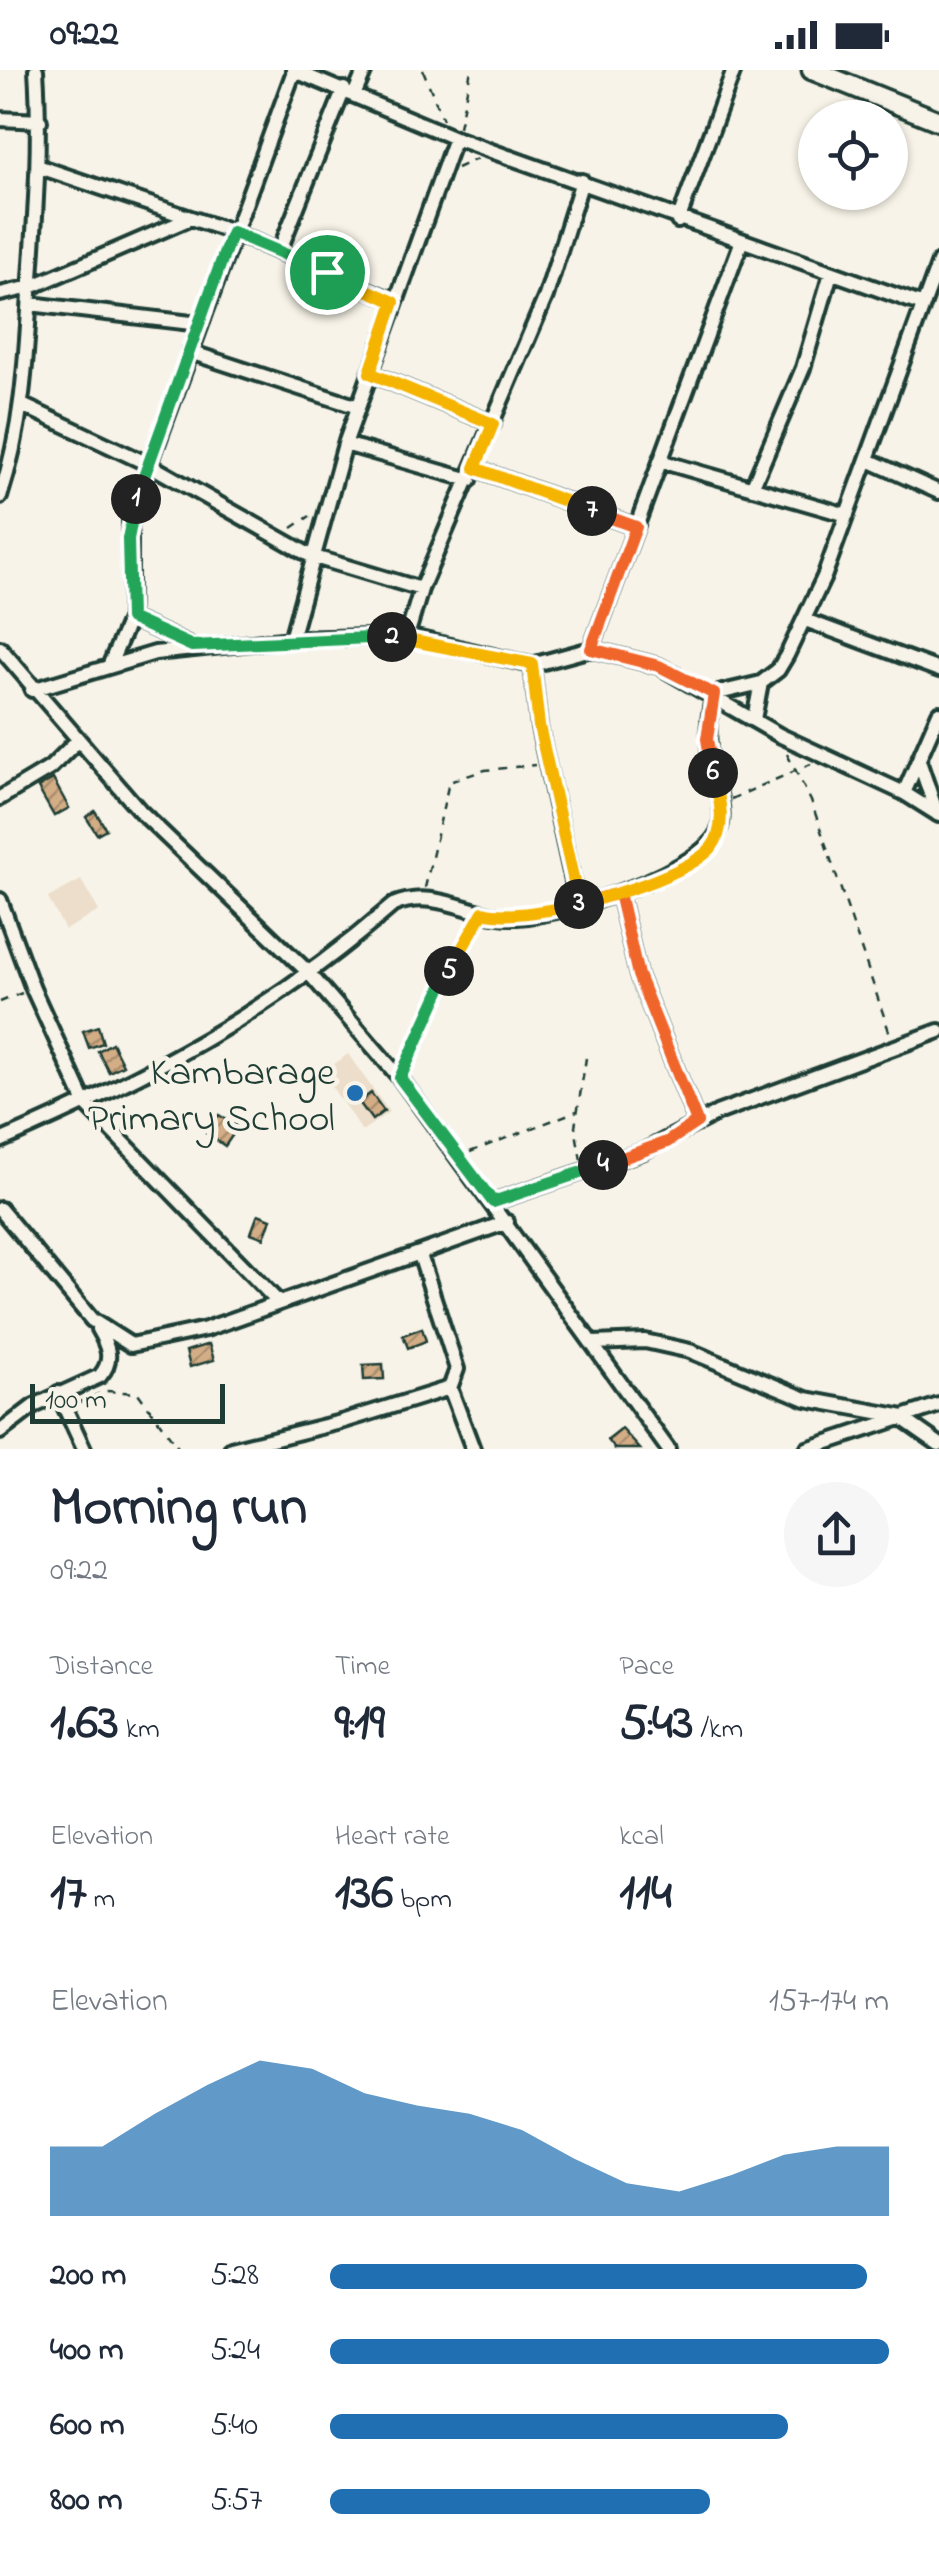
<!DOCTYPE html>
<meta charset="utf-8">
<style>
:root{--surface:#fff;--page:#f6f6f7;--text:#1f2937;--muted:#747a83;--accent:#1f6fb2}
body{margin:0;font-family:"Indie Flower",sans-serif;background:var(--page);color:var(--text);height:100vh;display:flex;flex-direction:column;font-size:38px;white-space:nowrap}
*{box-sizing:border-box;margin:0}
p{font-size:32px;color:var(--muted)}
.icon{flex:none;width:55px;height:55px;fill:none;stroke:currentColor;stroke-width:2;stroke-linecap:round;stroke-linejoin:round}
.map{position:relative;height:1379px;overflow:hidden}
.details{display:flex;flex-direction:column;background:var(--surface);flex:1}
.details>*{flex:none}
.fabs{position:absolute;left:798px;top:30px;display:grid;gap:20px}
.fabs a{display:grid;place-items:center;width:110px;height:110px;border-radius:50%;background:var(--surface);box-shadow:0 2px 8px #0004;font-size:50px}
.scale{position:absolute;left:30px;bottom:25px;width:195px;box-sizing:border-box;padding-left:10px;border:5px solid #1f3d34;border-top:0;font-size:28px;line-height:35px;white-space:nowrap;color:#1f3d34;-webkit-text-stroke:8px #f7f3e8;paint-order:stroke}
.pin{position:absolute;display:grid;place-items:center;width:85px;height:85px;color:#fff;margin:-42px;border:5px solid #fff;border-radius:50%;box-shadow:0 2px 10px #0007}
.km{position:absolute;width:50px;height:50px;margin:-25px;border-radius:50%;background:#222;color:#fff;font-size:28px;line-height:50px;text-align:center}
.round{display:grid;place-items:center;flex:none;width:105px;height:105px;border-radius:52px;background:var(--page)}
.head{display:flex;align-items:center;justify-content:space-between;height:170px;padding:0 50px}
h1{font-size:55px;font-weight:800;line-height:75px}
.stats{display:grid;grid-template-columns:repeat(3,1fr);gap:15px;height:170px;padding:10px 50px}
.stats div{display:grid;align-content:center}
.stats b{font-size:50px;font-weight:800}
.stats small{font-size:28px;font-weight:400}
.stats p{font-size:28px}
.chart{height:280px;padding:20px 50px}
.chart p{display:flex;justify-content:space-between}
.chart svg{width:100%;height:180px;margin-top:10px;fill:var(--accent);opacity:.7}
ul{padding:0 50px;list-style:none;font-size:32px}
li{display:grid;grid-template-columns:160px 120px 1fr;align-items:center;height:75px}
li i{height:25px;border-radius:12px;background:var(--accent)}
.status{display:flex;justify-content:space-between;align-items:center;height:70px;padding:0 50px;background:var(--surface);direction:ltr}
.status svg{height:28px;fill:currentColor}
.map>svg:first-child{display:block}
.built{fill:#ecdeca}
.building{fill:url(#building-hatch);stroke:#1f3d34;stroke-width:2.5}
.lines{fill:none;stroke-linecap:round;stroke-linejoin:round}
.street-casing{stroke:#1f3d34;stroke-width:20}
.secondary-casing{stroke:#1f3d34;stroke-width:25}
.path{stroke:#1f3d34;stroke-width:2.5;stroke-dasharray:8 8;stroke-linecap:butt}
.street{stroke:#f7f3e8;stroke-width:12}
.secondary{stroke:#f7f3e8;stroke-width:18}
.split-1-casing{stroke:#fff;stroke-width:20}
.split-2-casing{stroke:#fff;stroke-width:20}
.split-3-casing{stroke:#fff;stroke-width:20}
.split-4-casing{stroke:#fff;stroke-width:20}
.split-5-casing{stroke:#fff;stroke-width:20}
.split-6-casing{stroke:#fff;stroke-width:20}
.split-7-casing{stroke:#fff;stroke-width:20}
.split-8-casing{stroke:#fff;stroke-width:20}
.split-1{stroke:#22a559;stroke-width:12}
.split-2{stroke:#22a559;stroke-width:12}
.split-3{stroke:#f5b400;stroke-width:12}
.split-4{stroke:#f0652b;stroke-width:12}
.split-5{stroke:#22a559;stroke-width:12}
.split-6{stroke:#f5b400;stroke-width:12}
.split-7{stroke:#f0652b;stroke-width:12}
.split-8{stroke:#f5b400;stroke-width:12}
.poi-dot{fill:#1f6fb2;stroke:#f7f3e8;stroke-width:4}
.labels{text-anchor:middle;stroke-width:9;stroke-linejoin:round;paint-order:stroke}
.poi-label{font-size:40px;fill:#1f3d34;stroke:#f7f3e8;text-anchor:end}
</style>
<div class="status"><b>09:22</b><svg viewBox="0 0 49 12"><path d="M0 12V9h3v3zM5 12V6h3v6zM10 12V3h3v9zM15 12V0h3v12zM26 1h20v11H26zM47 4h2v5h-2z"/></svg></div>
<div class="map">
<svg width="939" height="1379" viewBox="0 0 939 1379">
<defs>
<pattern id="building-hatch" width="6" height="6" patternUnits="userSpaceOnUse" patternTransform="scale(2.5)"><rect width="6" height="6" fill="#d3ad85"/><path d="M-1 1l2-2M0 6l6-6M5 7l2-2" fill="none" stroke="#ab8e6e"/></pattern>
</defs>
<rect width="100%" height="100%" fill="#f7f3e8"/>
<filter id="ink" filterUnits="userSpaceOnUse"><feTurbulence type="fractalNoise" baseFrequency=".01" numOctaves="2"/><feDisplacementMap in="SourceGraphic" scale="20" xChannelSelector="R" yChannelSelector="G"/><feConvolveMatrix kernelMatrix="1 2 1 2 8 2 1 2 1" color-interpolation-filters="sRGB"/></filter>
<g filter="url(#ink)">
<path class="built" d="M81,810L99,841L65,860L48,828Z
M348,984L389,1042L362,1061L322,1003Z"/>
<path class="building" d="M53,709L69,738L54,746L38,718Z
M95,741L106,759L97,764L86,747Z
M98,956L103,973L89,978L83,961Z
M112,973L123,995L109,1002L98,981Z
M371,1023L384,1041L372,1050L359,1032Z
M219,1045L238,1057L225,1076L206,1063Z
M258,1144L271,1149L264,1168L251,1163Z
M422,1258L426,1271L408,1278L403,1265Z
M209,1274L214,1290L190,1297L186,1281Z
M383,1294L384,1309L364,1310L363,1295Z
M622,1359L640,1379H615L608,1370Z"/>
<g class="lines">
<defs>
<path id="street" d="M293,0L455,68L923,235
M355,23L365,0
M0,49L40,51
M40,97L232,162L394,231
M678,151L734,0
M279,182L344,19
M0,224L31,217L191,148
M30,234L200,254
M190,282L358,337
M370,303L493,354
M22,335L148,394L311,486L421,519
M345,374L470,410
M868,390L939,422
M660,391L847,445
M475,398L636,457
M752,418L803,298L831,203
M0,427C22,360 26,293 30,223C35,148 41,76 36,0
M130,548L190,575
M805,550L939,600
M407,566L421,519L546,226L582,111
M291,569L345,374L455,68
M0,578L140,741L308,902L400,1008L668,1379
M591,579L741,173
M110,594L130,548V448L294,1
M532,595L539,657L578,834
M32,620L155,583L291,569L407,566L532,595L591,579L659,596L779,665L904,723L939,745
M754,649L761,613
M919,691L937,744
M904,723L939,643
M0,728L50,698L77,671
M619,823L638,905L697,1052
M0,830L33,919L85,1033L279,1233
M0,1071C150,1006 269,943 393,835C435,817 471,847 513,847C558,847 713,802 721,753C724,733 715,712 711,693C706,669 708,648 714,624L761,613L778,600L787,585L824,507L939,192
M493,1132L644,1081L717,1043L939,961
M0,1139L92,1250L131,1275L206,1259L507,1152
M593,1273L645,1271L690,1281L806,1329L899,1346L939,1374
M450,1318L473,1379
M58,1323L84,1379
M0,1362L34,1336L100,1306C114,1290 108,1276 98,1259
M231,1379L341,1352L450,1318L457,1299L420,1185
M807,1379L939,1335"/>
<path id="secondary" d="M812,0L939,51"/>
</defs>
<use href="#street" class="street-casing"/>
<use href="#secondary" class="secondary-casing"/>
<path class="path" d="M423,0L443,50
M459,57L471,0
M457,98L477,89
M292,458L310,446
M787,684L811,731L891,967
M731,729L811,694
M425,818L449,712L485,700L535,695
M0,932L22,923
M405,997L475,856
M470,1082L577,1041
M581,1090L575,1057L586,988
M77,1333L106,1321L138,1323L179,1379"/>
<use href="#street" class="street"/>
<use href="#secondary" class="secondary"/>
</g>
</g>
<g class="lines" filter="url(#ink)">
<defs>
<path id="split-1" d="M136,429L232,162L327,202"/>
<path id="split-2" d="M136,429L128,469L130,548L192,576L392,567"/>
<path id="split-3" d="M392,567L532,594L539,656L579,834"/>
<path id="split-4" d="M579,834L619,823L638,905L697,1052L667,1072L603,1095"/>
<path id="split-5" d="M449,901L400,1008L493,1132L603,1095"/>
<path id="split-6" d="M449,901L483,842C527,855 680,813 711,778C728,757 719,726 713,703"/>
<path id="split-7" d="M592,441L636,457L591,579L659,596L714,624L707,669L713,703"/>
<path id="split-8" d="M327,202L394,232L370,303L493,354L475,398L592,441"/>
</defs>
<use href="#split-1" class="split-1-casing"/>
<use href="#split-2" class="split-2-casing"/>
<use href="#split-3" class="split-3-casing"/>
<use href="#split-4" class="split-4-casing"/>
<use href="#split-5" class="split-5-casing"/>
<use href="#split-6" class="split-6-casing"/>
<use href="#split-7" class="split-7-casing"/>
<use href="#split-8" class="split-8-casing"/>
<use href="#split-1" class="split-1"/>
<use href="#split-2" class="split-2"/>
<use href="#split-3" class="split-3"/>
<use href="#split-4" class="split-4"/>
<use href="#split-5" class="split-5"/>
<use href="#split-6" class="split-6"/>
<use href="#split-7" class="split-7"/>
<use href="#split-8" class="split-8"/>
</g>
<circle class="poi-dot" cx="355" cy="1023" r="10"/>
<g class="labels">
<g class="poi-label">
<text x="335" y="1014">Kambarage<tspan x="335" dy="46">Primary School</tspan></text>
</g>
</g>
</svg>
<div class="fabs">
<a><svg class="icon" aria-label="locate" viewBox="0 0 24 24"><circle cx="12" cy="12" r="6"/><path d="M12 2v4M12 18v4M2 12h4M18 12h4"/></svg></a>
</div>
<div class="scale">100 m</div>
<div class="pin" style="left:327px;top:202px;background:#1e9e55"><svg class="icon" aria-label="arrive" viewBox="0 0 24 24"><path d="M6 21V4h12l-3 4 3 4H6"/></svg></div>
<b class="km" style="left:136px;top:429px">1</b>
<b class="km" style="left:392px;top:567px">2</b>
<b class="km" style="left:579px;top:834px">3</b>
<b class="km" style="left:603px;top:1095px">4</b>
<b class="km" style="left:449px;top:901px">5</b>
<b class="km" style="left:713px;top:703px">6</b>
<b class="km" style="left:592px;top:441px">7</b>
</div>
<section class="details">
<div class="head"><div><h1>Morning run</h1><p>09:22</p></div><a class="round"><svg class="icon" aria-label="share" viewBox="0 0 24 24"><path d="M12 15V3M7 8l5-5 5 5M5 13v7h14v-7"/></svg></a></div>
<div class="stats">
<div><p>Distance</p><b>1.63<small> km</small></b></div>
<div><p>Time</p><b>9:19</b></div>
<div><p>Pace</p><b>5:43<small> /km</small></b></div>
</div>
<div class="stats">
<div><p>Elevation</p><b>17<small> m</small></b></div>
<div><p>Heart rate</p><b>136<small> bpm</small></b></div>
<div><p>kcal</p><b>114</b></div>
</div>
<div class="chart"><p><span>Elevation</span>157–174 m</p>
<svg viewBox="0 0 160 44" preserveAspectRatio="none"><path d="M0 44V27L10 27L20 19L30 12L40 6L50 8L60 14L70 17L80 19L90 23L100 30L110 36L120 38L130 34L140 29L150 27L160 27V44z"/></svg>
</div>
<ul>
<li><b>200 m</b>5:28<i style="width:96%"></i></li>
<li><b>400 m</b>5:24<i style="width:100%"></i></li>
<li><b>600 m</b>5:40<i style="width:82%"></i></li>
<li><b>800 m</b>5:57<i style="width:68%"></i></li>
</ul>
</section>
